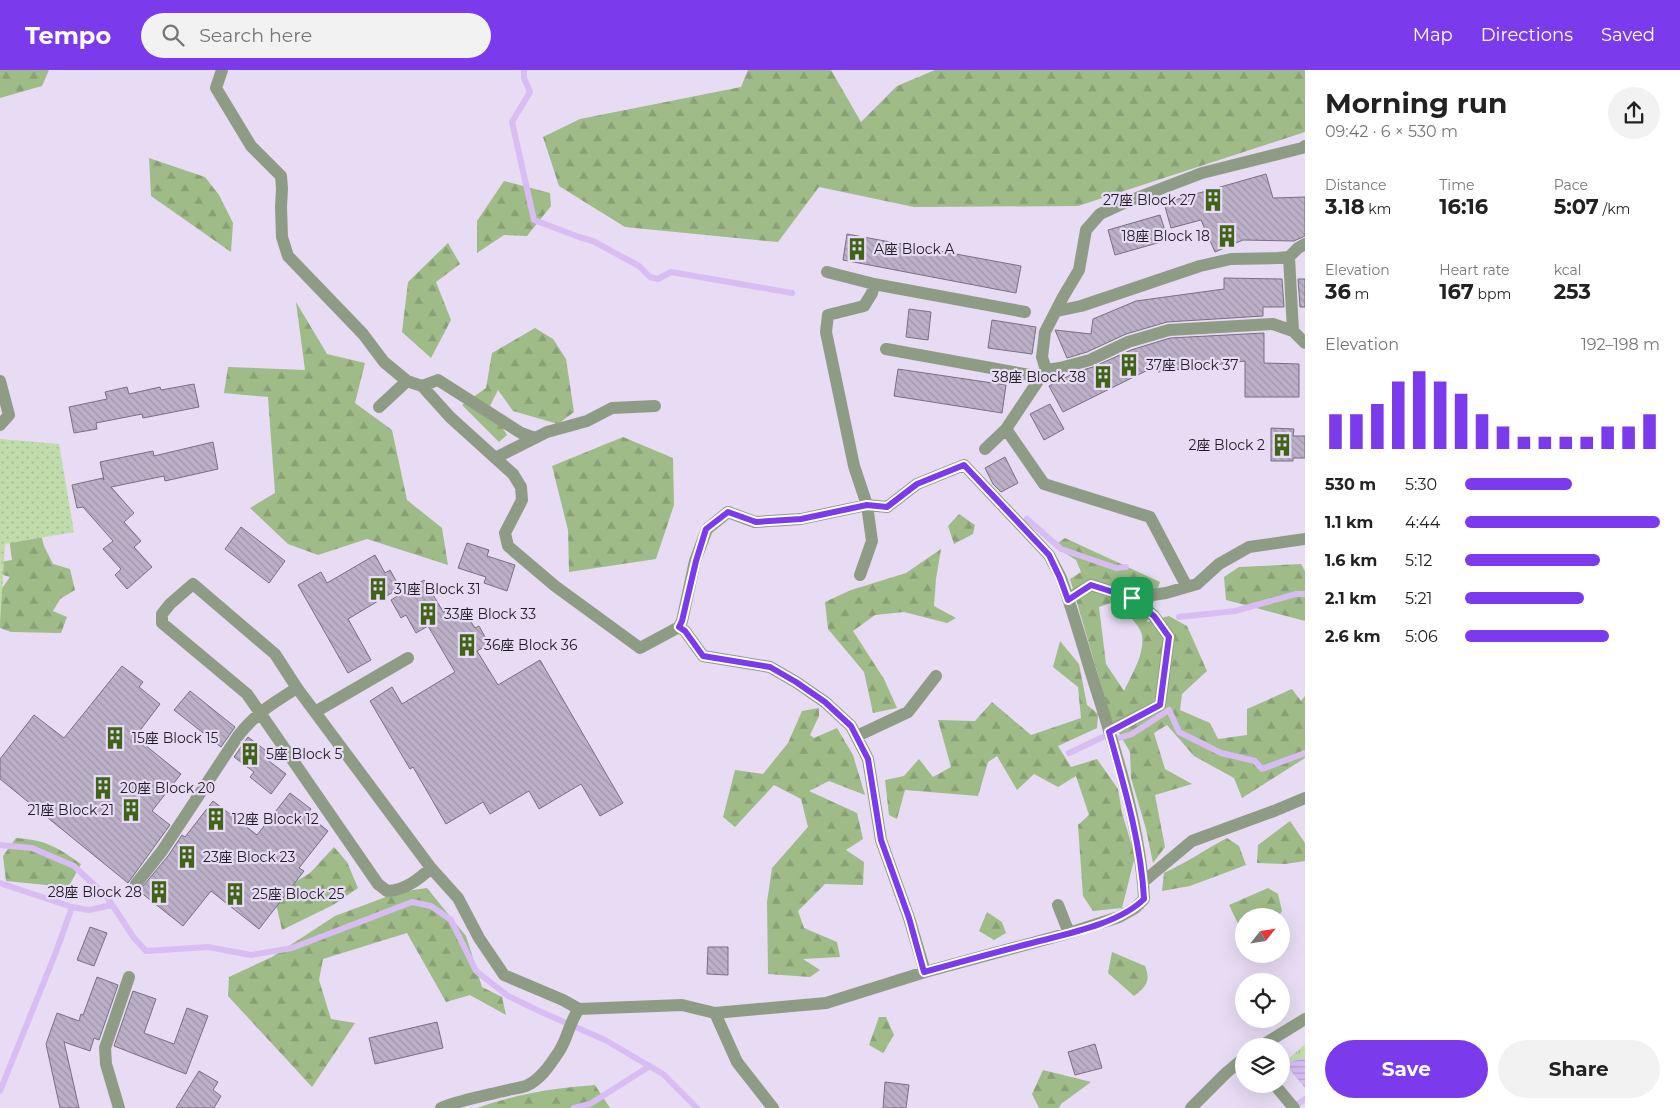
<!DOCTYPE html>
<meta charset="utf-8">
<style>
:root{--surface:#fff;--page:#f2f2f2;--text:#222;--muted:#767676;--accent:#7c3aed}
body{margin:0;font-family:Montserrat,"Noto Sans TC",sans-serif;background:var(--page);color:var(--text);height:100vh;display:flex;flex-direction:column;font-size:19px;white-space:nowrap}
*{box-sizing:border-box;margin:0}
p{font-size:16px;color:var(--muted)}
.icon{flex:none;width:28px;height:28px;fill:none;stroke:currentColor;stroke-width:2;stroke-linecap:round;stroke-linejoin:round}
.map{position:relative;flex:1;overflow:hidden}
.drawer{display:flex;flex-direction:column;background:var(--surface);width:375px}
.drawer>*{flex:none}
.needle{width:32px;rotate:60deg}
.fabs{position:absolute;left:1235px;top:838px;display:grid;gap:10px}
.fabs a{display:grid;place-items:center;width:55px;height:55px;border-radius:50%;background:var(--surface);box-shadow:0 5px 20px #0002;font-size:25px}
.pin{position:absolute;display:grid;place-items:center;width:42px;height:42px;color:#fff;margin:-21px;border-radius:10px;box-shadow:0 2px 8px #0006}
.round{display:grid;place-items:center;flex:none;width:52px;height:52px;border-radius:26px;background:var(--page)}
.head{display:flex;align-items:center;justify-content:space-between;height:85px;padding:0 20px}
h1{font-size:28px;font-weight:700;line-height:38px}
.figures{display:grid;grid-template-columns:repeat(3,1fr);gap:8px;height:85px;padding:5px 20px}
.figures div{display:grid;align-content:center}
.figures b{font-size:21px;font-weight:700}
.figures small{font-size:14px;font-weight:400}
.figures p{font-size:14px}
.chart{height:140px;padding:10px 20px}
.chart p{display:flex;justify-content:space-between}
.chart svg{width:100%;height:90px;margin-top:5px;stroke:var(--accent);stroke-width:6}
.action{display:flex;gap:10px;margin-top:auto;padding:10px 20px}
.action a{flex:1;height:58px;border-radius:30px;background:var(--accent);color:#fff;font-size:20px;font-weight:700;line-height:58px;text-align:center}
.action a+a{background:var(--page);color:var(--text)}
ul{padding:0 20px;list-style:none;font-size:16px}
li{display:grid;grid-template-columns:80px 60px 1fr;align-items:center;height:38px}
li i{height:12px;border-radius:6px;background:var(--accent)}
header{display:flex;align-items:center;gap:30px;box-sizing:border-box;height:70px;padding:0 25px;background:var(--accent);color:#fff}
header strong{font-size:24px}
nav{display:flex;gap:28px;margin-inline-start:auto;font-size:18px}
.search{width:350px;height:45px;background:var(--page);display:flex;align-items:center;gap:12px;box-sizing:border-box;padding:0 18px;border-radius:28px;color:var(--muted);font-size:19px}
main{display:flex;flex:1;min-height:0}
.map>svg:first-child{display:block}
.grass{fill:url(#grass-tufts)}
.forest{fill:url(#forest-firs);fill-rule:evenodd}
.park{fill:url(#park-dots)}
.water{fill:url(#water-rules)}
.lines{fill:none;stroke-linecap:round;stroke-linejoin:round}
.stream{stroke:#d7bdf2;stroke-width:6}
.building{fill:url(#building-back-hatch);stroke:#796f84}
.minor{stroke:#8f9c85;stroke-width:12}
.route-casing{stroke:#fff;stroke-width:10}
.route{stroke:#7c3aed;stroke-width:6}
.labels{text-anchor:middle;stroke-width:4.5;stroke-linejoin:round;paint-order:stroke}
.poi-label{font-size:14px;fill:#211d26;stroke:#e7dcf3;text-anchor:start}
</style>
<header>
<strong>Tempo</strong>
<div class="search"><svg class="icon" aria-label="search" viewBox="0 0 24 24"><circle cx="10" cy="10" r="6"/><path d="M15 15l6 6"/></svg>Search here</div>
<nav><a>Map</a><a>Directions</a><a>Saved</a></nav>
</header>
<main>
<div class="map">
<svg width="1305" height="1038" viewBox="0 0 1305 1038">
<defs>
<pattern id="grass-tufts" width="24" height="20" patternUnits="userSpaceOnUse" patternTransform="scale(1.25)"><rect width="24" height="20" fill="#c1dbab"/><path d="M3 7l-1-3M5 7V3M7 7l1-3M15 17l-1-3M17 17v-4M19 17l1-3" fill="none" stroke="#a6bc93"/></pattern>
<pattern id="forest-firs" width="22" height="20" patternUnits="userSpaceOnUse" patternTransform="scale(1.25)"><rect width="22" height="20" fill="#9fbb88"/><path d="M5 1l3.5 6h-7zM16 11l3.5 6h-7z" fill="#89a075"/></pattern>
<pattern id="park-dots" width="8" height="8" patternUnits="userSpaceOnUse" patternTransform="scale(1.25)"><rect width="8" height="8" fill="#c1dbab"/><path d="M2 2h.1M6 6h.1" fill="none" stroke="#a6bc93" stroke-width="1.8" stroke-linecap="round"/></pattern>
<pattern id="water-rules" width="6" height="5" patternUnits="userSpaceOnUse" patternTransform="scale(1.25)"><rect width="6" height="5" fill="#d7bdf2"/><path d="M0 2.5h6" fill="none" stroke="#b8a2cf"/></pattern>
<pattern id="building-back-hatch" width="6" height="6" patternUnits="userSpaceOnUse" patternTransform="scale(1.25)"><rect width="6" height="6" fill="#bbb0c7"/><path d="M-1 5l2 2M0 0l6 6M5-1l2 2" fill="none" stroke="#a097ab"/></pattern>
</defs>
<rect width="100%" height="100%" fill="#e7dcf3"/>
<path class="grass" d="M1305,974V988L1284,993Z"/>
<path class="forest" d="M0,0H49L42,16L0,28Z
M748,0H831L861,52L897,16L935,0H1305V62L1078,136L914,137L819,117L778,172L625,157L559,116L543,67L580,49L741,17Z
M149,88L205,107L219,125L233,153L231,182L151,126Z
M504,111L550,123L551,136L527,166L504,165L477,183V151Z
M448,173L460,194L436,212L451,250L431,288L402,262L408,212Z
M296,232L327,284L365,293L355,333L392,360L407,430L442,458L448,495L367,469L318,485L288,474L250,438L275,423L268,327L224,323L228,297L305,300Z
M535,258L553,269L566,289L574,342L558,354L513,341L498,320L490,336L507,365L499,372L462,335L486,318L492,283Z
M623,367L673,388L674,435L656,489L569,502L568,460L552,396Z
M0,400L36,446L44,476L53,494L70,499L75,520L60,529L53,541L67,547L61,563L11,562L0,558V521L10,507L0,504V492L12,490Z
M959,444L975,455L973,464L954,474L948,456Z
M1065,468L1160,512L1147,552L1169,546L1187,556L1207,601L1182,624L1180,640L1210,653L1218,669L1247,665V639L1292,619L1301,631L1305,626V688L1242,728L1234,708L1194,686L1167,655L1154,663L1165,699L1192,714L1155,725L1165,777L1153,793L1146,759L1131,708L1130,682L1111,649L1070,509L1081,502L1076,490L1054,476ZM1114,532C1123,539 1140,555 1142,565C1145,585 1131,605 1124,621L1106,594L1099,537Z
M941,479L936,509L934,536L956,548L947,553L904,542L875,545L853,561L884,609L897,638L873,643L864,602L828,559L825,532L851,520L906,503Z
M1301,494L1305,501V551L1226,530L1224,507L1239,497Z
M1060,571L1079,594L1087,635L1098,644L1097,658L1058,676L1071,697L1097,689L1118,719L1122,743L1135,786L1122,838L1093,841L1083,826L1078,755L1089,745L1076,706L1058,717L1034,704L1017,720L997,686L988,692L978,726L905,720L897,749L889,745L885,710L904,706L919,689L933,707L951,697L938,650L975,651L992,632L1031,665L1081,648L1078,617L1053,597Z
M819,638V646L810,665L814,668L837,658L853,685L865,725L829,711L809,721L857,743L863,769L846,780L864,792L863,815L825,814L798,841L804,858L837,872L840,887L803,889L820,900L810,907L768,904L767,832L772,798L808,757L801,729L774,715L735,757L723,747L735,700L763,704L788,673L802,641Z
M1290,751L1305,773V791L1285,794L1257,793L1258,775Z
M16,768C46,770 57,777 81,794L69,816H56L6,811L3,786Z
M1227,768L1239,776L1246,795L1190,816L1162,821L1164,803C1186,793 1206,779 1227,768Z
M334,777L347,792L358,818L333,835L282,860L274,825L310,803Z
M427,818L466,866L482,917L502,927L506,945L470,925L446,932L407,863L323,889L319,910L331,949L355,953L312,1017L228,926L229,907L272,887L335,846L399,822Z
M1268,818L1278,824L1282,841L1279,846H1244L1243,864L1229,835Z
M987,842L1002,852L1006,863L994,870L979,861Z
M1112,882L1145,896C1151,911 1146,917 1134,926L1108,903Z
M879,947H886L894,965L883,983L869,975Z
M1043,1000L1091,1012L1061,1034L1059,1038H1039L1032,1024Z
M595,1015L610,1038H477C516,1024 554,1018 595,1015Z"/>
<path class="park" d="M0,369L59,374L74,462L5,474L0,556Z"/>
<path class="water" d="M1305,988V1018L1284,993Z"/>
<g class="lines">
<path class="stream" d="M524,0V8L530,22L512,52L534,150L579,167L593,171L639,196L650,207L658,209L671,202L792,223
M1027,449L1061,479L1116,498L1126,497
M1179,547L1235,541L1296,524H1305
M1119,668L1132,664L1169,640L1179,662L1221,683L1255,691L1262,699L1305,683
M1069,683L1103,667
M0,775L32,778L74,796L107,827L134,868L146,881L208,877L251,885L292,878L412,832L431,836L451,850L476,901L508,926L539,941L605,970L663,1004L697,1038
M0,813L72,837L89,840L112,835
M0,1021L56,882L72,837
M574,1038L590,1034L650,996
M1293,1038L1305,1029"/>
</g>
<path class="building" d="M1266,104L1273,128L1305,127V166L1294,171L1243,170L1215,182L1201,150L1171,158L1164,133Z
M1160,145L1168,170L1115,185L1108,160Z
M847,164L1021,196L1016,223L843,190Z
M1224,208L1282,209L1284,237H1263V246L1167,252L1126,264L1087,282L1067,288L1055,260L1091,264L1093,249L1136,231L1224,219Z
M1298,209H1305V237H1300Z
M909,239L931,242L928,270L906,267Z
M992,250L1036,257L1032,284L988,278Z
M1264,263V293L1299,294V327H1245V291L1158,302V295L1063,342L1049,316L1076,302L1093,297L1131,280L1170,268Z
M898,299L1006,315L1002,343L894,326Z
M194,314L199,337L143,348L142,344L96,353L97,359L74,363L69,337L107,329L105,322L127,317L129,324L160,317L161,320Z
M1050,334L1064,359L1044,370L1030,344Z
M1271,358L1294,359L1293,366H1305V388H1293V391H1271Z
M213,372L218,399L165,411L164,406L111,417L134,443L124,452L141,471L134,477L152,497L127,519L115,505L121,499L103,479L113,471L83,437L77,438L72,415L103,408L104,410L100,392L153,381L154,386Z
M1005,387L1018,413L1001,422L993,414L985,398Z
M241,457L285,491L269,513L225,479Z
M467,473L489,480L487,486L515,495L507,521L484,513L486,507L458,498Z
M375,485L385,503L390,500L400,518L348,549L371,590L348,603L298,515L321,502L327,513Z
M424,510L444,543L446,537L452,548L464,541L475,558L479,556L489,574L477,581L498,615L540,590L623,733L600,746L581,714L539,739L529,721L490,744L483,732L446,754L413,697L410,699L370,631L392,617L402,634L455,602L428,556L416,563L406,545L401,548L391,530Z
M122,596L143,612L139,617L160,634L135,667L181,704L152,741L170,755L128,813L0,709V689L34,645L64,668Z
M190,621L235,657L221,677L174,640Z
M248,667L269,683L265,688L286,704L271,724L250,707L254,702L234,687Z
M290,723L311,739L307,744L328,761L299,798L304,801L259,859L211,821L183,856L139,821L168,786L182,765L185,767L213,731L257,765Z
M90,857L107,863L94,896L77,890Z
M708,877H728V905L707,904Z
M97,907L118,915L99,970L94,968L90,981L64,972L79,1038H60L46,974L57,943L79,951L81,944L83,945Z
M133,921L156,929L144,963L174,974L187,938L208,946L186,1004L114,976Z
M437,952L443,978L375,994L369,968Z
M1095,974L1102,998L1075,1005L1068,982Z
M199,1001L218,1012L213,1020L221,1026L214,1038H176Z
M885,1012L909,1015L906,1038H883Z"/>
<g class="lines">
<path class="minor" d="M222,0L216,18L251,76L281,106L282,119L281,137L282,167L288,186L363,264L384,292L407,311L422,316L450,347L513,404L521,417L522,430L505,463L508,476L555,516L640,578L679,557L682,551L695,491L707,459L728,442L755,452L801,449L867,435L887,437L917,414L964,395L1049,485L1061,508C1075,547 1086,588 1099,628C1119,691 1141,763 1144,829L1135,838L1119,847L1069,863L925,902L826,933L715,943L682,935L579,939L563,930L504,905L479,868L458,828L431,798L297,618L275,584L193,514L170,534L162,544V553L247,624L378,814L387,821C405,820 418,810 431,798
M1305,76L1302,78L1202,103L1126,132L1100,144L1086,160L1079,200L1063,227L1045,262L1042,287L1046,300L1060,298L1090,290L1128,272L1169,260L1273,254L1293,261L1305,273
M827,202L874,214
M1057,241L1081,236L1200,196L1231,189L1278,188L1289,187
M1293,261L1289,187L1298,178L1305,174
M886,279L1041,307
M0,311L9,345L0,355
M422,316L438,310L521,363L535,368
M379,337L407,311
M1006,359L1044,414L1150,447L1187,517
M985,379L1006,359L1044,302
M495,388L547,362L587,351L612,338L655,336
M860,505L872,471L867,435L854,396L826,262L828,245L864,236L872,223L874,214L1025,242
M1068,529L1091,515L1132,528L1166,523L1197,514L1219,494L1249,477L1305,469
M679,557L685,561L703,586L770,597L796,612L825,632L851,656L868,689L881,770L909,848L925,902
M315,642L408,588
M1109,661L1160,635L1169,567L1154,546L1132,528
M857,666L908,642L936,606
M1143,812L1192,771L1274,741L1305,728
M136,814L162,781L238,666C257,642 272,634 297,618
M1058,835L1069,863
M715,943L737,992L773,1038
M1261,976L1305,949
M1274,1014L1294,1038
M119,1038L106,994L105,978L129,907
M441,1038C461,1030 483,1026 504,1021C511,1019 520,1018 526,1016C540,1010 550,995 558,983C568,969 569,952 579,939
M1191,1038L1226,1003L1244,988"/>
</g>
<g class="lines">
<defs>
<path id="route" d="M964,395L1049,485L1060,508L1068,530L1091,515L1132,528L1154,546L1169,567L1160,635L1109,662C1124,716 1141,772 1144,829C1119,854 1066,864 1032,873C996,882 960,892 924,902L909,848L881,770L868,689L851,656L825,632L796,612L770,597L703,586L685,561L679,557L682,551L696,491L706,459L728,442L756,452L801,449L867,435L887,437L917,414Z"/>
</defs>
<use href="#route" class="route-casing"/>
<use href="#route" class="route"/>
</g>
<defs>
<symbol id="building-bare" viewBox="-9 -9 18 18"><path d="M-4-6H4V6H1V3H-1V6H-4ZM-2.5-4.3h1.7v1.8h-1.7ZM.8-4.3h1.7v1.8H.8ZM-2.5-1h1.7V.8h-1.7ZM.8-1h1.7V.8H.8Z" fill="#406219" stroke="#e7dcf3" stroke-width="2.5" paint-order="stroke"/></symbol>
</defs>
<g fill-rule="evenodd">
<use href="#building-bare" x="1197" y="114" width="32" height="32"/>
<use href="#building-bare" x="1211" y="150" width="32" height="32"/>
<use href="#building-bare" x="841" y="163" width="32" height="32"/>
<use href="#building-bare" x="1113" y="279" width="32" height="32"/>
<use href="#building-bare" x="1087" y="291" width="32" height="32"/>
<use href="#building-bare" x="1266" y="359" width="32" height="32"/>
<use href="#building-bare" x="362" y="503" width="32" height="32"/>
<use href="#building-bare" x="412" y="528" width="32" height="32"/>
<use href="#building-bare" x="451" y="559" width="32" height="32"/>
<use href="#building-bare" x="99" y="652" width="32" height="32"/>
<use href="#building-bare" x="234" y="668" width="32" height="32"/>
<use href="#building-bare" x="87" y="702" width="32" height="32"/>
<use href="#building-bare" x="115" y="724" width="32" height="32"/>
<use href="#building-bare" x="200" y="733" width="32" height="32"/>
<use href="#building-bare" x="171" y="771" width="32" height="32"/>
<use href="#building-bare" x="143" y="806" width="32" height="32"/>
<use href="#building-bare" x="219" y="808" width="32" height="32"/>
</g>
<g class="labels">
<g class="poi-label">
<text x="1196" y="135" text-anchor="end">27座 Block 27</text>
<text x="1210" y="171" text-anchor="end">18座 Block 18</text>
<text x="874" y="184">A座 Block A</text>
<text x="1146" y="300">37座 Block 37</text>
<text x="1086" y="312" text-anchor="end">38座 Block 38</text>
<text x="1265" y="380" text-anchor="end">2座 Block 2</text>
<text x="394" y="524">31座 Block 31</text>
<text x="444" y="549">33座 Block 33</text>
<text x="484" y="580">36座 Block 36</text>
<text x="132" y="673">15座 Block 15</text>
<text x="266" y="689">5座 Block 5</text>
<text x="120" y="723">20座 Block 20</text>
<text x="114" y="745" text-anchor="end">21座 Block 21</text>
<text x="232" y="754">12座 Block 12</text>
<text x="203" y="792">23座 Block 23</text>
<text x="142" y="827" text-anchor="end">28座 Block 28</text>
<text x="252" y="829">25座 Block 25</text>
</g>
</g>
</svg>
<div class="fabs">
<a><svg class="needle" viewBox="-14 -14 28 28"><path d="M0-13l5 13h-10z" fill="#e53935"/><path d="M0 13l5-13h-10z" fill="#767676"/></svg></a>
<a><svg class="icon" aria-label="locate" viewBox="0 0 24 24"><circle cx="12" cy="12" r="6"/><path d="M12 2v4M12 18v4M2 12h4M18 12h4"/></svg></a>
<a><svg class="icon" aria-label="layers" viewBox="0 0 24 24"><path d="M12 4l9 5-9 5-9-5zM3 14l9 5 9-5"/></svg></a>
</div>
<div class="pin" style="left:1132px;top:528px;background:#1e9e55"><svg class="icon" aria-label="arrive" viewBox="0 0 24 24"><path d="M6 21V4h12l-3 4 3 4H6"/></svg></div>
</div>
<section class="drawer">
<div class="head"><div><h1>Morning run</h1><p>09:42 · 6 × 530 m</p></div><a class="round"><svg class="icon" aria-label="share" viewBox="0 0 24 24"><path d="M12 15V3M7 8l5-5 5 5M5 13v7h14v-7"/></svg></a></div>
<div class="figures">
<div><p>Distance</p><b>3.18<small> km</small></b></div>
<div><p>Time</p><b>16:16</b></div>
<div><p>Pace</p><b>5:07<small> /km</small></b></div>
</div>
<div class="figures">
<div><p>Elevation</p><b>36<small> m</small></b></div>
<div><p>Heart rate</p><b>167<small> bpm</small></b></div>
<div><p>kcal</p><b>253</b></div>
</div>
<div class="chart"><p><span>Elevation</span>192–198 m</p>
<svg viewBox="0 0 160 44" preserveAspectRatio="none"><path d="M5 44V27M15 44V27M25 44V22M35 44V11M45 44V6M55 44V11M65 44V17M75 44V27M85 44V33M95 44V38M105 44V38M115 44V38M125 44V38M135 44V33M145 44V33M155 44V27"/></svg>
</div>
<ul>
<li><b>530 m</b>5:30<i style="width:55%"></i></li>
<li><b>1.1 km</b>4:44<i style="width:100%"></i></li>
<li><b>1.6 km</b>5:12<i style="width:69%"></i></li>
<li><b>2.1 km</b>5:21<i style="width:61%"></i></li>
<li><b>2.6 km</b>5:06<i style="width:74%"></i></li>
</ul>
<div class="action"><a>Save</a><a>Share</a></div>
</section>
</main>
